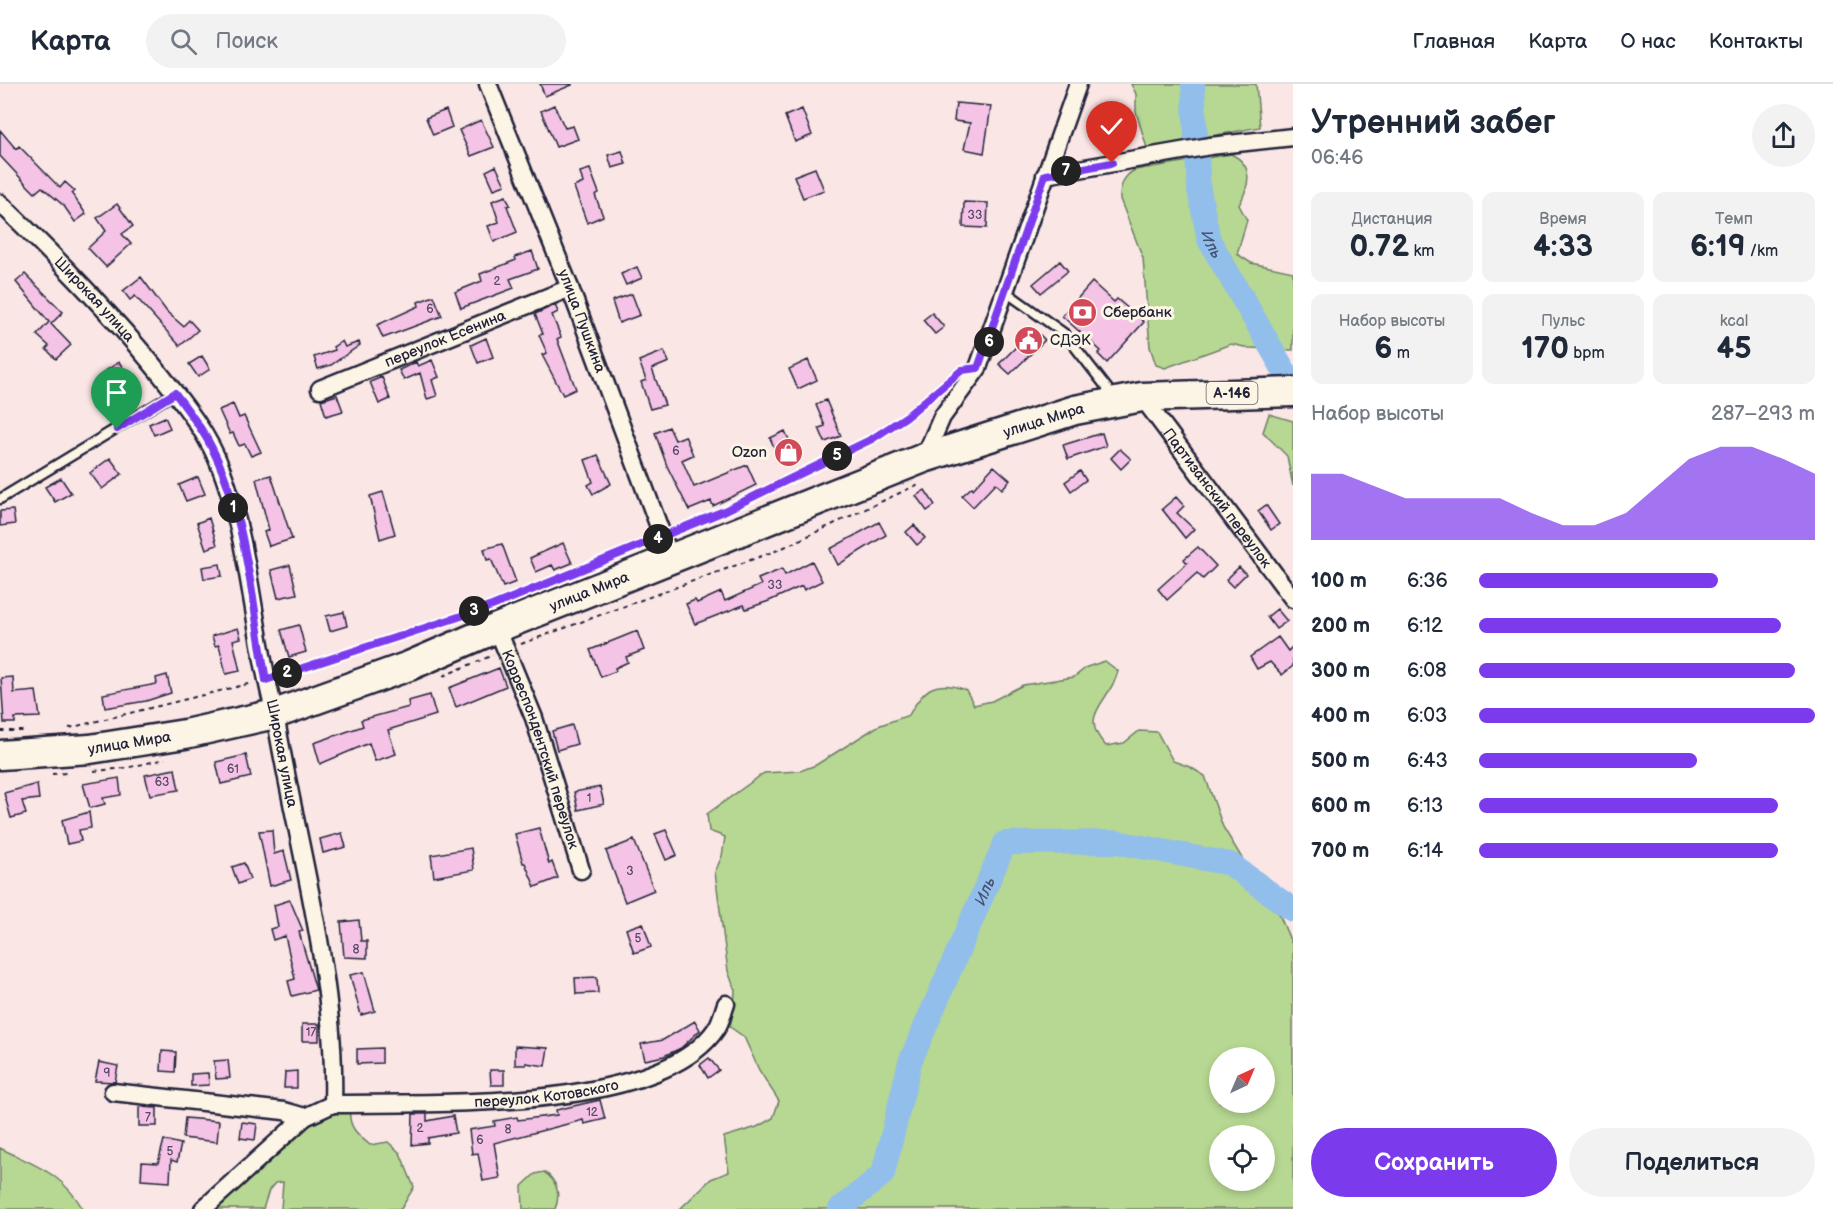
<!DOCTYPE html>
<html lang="ru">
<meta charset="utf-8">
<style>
:root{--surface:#fff;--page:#f2f2f3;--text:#1f2937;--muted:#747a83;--line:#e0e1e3;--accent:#7c3aed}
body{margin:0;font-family:"Balsamiq Sans",sans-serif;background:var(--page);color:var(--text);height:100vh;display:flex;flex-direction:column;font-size:22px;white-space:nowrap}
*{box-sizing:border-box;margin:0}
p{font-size:20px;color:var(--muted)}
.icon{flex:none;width:33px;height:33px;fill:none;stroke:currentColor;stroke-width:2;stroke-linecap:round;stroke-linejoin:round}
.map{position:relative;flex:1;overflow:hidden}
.side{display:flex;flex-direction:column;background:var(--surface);width:540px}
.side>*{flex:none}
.needle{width:39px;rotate:44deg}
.tools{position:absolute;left:1209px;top:963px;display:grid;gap:12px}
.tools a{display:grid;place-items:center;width:66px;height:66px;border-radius:50%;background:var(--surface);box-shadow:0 3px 9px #0003;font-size:30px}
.pin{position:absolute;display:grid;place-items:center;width:51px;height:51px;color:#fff;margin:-62px -26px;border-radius:50% 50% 50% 0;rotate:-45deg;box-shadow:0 0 6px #0007}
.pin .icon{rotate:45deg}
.km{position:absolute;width:30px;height:30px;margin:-15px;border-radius:50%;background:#222;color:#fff;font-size:16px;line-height:30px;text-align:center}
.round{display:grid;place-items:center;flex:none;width:63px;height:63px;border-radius:32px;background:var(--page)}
.summary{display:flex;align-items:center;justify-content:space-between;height:102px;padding:0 18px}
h1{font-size:33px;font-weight:700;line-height:45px}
.figures{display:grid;grid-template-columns:repeat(3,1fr);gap:9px;height:102px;padding:6px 18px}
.figures div{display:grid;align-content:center;border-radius:12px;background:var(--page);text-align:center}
.figures b{font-size:30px;font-weight:700}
.figures small{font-size:16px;font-weight:400}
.figures p{font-size:16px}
.chart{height:168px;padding:12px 18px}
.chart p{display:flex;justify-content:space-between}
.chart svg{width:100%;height:108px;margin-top:6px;fill:var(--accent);opacity:.7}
.primary-button{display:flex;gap:12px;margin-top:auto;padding:12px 18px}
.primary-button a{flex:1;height:69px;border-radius:36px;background:var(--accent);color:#fff;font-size:24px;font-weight:700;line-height:69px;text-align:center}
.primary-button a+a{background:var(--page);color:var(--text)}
ul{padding:0 18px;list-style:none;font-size:20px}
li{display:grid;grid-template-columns:96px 72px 1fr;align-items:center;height:45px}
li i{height:15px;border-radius:8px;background:var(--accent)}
header{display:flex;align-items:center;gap:36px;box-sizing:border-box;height:84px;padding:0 30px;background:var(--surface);border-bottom:2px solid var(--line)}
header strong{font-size:28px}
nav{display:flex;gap:33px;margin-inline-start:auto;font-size:21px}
.search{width:420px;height:54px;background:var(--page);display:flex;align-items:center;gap:15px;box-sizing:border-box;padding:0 21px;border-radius:33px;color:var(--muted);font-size:22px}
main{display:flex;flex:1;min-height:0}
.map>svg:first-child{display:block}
.green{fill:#b7d892;stroke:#6c7d66;stroke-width:1.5;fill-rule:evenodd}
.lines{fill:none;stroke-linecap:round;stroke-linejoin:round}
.river{stroke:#92beeb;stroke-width:24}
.building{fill:#f4c3e5;stroke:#22223b;stroke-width:1.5}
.lane-casing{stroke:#22223b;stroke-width:13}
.street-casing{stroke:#22223b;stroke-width:21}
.highway-casing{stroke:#22223b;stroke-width:33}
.path{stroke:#22223b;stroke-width:2;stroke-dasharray:4.5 4.5;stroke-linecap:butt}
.lane{stroke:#fcf5e5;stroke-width:8}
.street{stroke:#fcf5e5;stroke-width:16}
.highway{stroke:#fcf5e5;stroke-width:28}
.route-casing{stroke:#fff;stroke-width:12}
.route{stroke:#7c3aed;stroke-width:8}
.labels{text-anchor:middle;stroke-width:6;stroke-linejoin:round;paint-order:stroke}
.number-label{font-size:12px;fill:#564a66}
.shield{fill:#fcf5e5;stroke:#63616e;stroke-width:1.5}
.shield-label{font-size:14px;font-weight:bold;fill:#22223b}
.street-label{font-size:15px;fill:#22223b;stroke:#fcf5e5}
.poi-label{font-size:15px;fill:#22223b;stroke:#fcf5e5;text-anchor:start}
.water-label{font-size:16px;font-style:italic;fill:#445170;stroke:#fcf5e5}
</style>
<header>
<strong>Карта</strong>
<div class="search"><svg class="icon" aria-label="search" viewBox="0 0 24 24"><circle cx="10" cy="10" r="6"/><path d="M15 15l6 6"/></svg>Поиск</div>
<nav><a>Главная</a><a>Карта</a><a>О нас</a><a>Контакты</a></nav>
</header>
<main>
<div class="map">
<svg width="1293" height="1125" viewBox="0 0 1293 1125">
<rect width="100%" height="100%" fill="#fae6e5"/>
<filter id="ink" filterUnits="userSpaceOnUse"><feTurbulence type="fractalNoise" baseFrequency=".0167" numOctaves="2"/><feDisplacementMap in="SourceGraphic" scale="12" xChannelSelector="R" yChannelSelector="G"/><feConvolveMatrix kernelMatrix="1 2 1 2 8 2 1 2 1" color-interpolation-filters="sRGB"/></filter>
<g filter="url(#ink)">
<path class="green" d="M1131,0H1256L1260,43L1147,64L1136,28V10Z
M1231,70C1254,81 1250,101 1239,121L1247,136L1237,170L1251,179L1293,188V266L1249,264L1231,260L1165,284L1156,281L1150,263L1143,174L1120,115C1120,102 1123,92 1135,86Z
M1269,330L1293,337V402L1287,372L1263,348Z
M1105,577L1118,587C1111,618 1076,630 1106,662L1124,659L1139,647L1157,648L1173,677L1190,683L1205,692L1223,743L1272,824L1279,830L1293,863V1125H680L711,1095L729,1088L724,1053L757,1043L773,1034L779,1017L759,986L744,953L730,943L734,924L735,906L728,887L715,788L722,772L725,753L709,747L707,730L764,689L800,687L816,681L878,642L909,631C924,604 935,595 966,606L974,621L992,617L1023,601L1074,593L1087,583ZM1220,974H1264V1018H1220ZM1220,1052H1264V1096H1220Z
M350,1027C348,1043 358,1051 370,1061L388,1058L400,1069L414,1103L401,1125H281L283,1098L275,1099L269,1106L263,1125H211C248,1091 298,1031 350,1027Z
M0,1064C36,1082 61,1088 83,1125H0Z
M544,1088C557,1096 561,1111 555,1125H523L522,1102L535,1090Z"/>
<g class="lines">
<g class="river">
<path id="s1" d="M1193,0L1199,106L1209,156L1293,302"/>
<path id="s2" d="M840,1125L883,1090L910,978L1005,759L1116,758L1230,780L1293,826"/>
</g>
</g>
<path class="building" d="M540,0H572V1L545,12Z
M956,19L991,22L984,69L964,65L970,39L954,37Z
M554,21L565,44L573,42L578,55L556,63L541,27Z
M802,25L812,51L795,58L785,32Z
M446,26L452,43L433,51L426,34Z
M481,36L494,63L471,72L459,46Z
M0,46L16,65L19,62L60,104L65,98L75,107L72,110L86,130L75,138L64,122L42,103L35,109L28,102L0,72Z
M622,67L626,80L612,84L608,71Z
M496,82L505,101L494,105L486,87Z
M815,84L824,106L803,114L794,92Z
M590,85L599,109L595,111L603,132L587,139L574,103L583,99L580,88Z
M506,112L510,121L507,122L517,148L494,158L488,142L499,138L492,117Z
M964,118L988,119L987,144L963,143Z
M117,120L133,142L122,150L131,160L106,183L88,164L106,147L97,134Z
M532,167L538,185L510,195L514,204L461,224L455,208L482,197L480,190L516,176L515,173Z
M1060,177L1068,187L1041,209L1033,200Z
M637,183L642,194L626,201L621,190Z
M25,190L63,228L51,240L71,261L56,275L46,265L49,262L37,251L49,238L16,198Z
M141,193L167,228L183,242L189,236L198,246L180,262L135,212L130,216L123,207Z
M1092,198L1114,218L1117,215L1144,238L1107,279L1098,270L1101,267L1062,232Z
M632,210L640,231L619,239L612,217Z
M434,212L442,232L383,254L377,241L419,222L418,218Z
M555,221L558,228L552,231L561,253L557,255L576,305L563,311L542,271L547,269L539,251L543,250L535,230Z
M932,229L944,243L935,250L923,236Z
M1034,245L1045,256L1010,290L999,280Z
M486,254L493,273L478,279L471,261Z
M342,257L345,263L359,258L360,261L331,281L318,285L314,273L335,266L333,263Z
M664,267L669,278L652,285L665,321L650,325L641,298L646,296L639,277Z
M202,272L210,285L198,293L189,280Z
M432,276L439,293L432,296L437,312L427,315L420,289L404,296L399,286L416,278L418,282Z
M808,276L817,296L798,305L789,285Z
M119,278L134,300L123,310L129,318L113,329L94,303L108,294L104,288Z
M382,293L390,315L379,320L370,298Z
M337,311L343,327L326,332L321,316Z
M826,316L841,352L825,358L819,344L825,342L816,321Z
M233,320L239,334L244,332L261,368L251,372L245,360L239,362L233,349L230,350L219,326Z
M165,333L170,344L154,351L149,340Z
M669,343L675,356L685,352L693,371L682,376L694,403L747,381L756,401L713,422L711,417L689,426L667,382L655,349Z
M785,347L795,369L780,376L770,354Z
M1102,349L1106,362L1068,375L1063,361Z
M1120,365L1131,375L1121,385L1111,374Z
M598,371L611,400L593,410L588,401L593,398L585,376Z
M110,374L122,390L102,405L90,389Z
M994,382L1010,396L1002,405L996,399L973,423L962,412L972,403L973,405Z
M1080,387L1086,396L1071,407L1065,398Z
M271,391L292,455L269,462L264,448L269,446L256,395Z
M198,393L205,410L186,417L179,401Z
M61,394L71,409L55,418L45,403Z
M925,406L935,421L927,427L916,412Z
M383,408L395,450L380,455L370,412Z
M1176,413L1184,422L1177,429L1194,445L1185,454L1162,425Z
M1266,421L1279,440L1271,446L1258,427Z
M13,426L15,440L0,442V427Z
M209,434L217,461L206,465L197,439Z
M879,438L886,451L838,481L830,465Z
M914,441L925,454L917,461L906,448Z
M563,459L572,479L555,486L552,481L536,488L530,474Z
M502,460L516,498L503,503L491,475L487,476L484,465Z
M1198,463L1216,482L1203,495L1197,489L1167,516L1158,505L1187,479L1184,475Z
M812,477L822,497L804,506L802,502L769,517L746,525L744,521L695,540L686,520L695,516L697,519L721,508L725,517L761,501L758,495L782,485L785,491Z
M220,480L222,492L204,495L202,483Z
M290,481L297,510L278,514L271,486Z
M1239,483L1246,490L1233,503L1226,496Z
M1277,525L1287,537L1276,545L1267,533Z
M344,528L347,542L330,547L326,532Z
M299,541L306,568L289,573L281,546Z
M238,544L241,554L233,556L240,587L226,590L219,561L215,562L212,552Z
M637,547L644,566L626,573L628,578L615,584L616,587L601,593L590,566Z
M1278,553L1288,567L1293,562V582L1282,591L1270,578L1257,585L1250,573Z
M499,584L506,602L456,623L449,604Z
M167,591L171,609L146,617L105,624L103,610L157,600L156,594Z
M13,593L14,609L36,607L40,633L15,634V639H4L1,594Z
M430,611L436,631L388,646L396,670L375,677L369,659L320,680L314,659L363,642L361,636L409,623L408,617Z
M572,641L577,660L557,666L552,647Z
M246,671L251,693L221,700L216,678Z
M175,685L179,706L150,711L145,691Z
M119,694L121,711L103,714L105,720L90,724L83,700Z
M37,700L39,715L22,717L26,730L11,734L4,709Z
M600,703L604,720L578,726L574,708Z
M89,728L91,744L79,746L81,757L67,760L62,736Z
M539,744L549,780L552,778L558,794L535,803L525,779H523L515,750Z
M272,746L274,770L284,767L291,796L270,802L259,747Z
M666,746L677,771L666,776L655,750Z
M342,749L346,763L323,769L320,755Z
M634,756L654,806L625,818L606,767Z
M471,764L474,786L434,793L431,771Z
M244,779L250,795L238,800L232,783Z
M290,816L303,847L299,848L316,906L292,912L288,897L295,895L285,852L273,856L270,845L278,843L274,821Z
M359,836L361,857H367V874L344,873L341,838Z
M643,839L651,863L634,869L626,845Z
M364,888L375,927L361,931L350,891Z
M597,893L598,909L576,910L575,894Z
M695,937L700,946L681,964L664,972L645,976L641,960L663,956Z
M302,940H319V957H302Z
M515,962L548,964L545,982L526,979V981H515Z
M382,964V979L357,980V965Z
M162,967L176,968L175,988L161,987Z
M709,974L719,986L708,994L700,981Z
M228,976L230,994L216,995L214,977Z
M99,978L118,982L115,998L95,997Z
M490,986H504V1001H491Z
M297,987V1004H284L285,988Z
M208,989L209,1001L191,1002V990Z
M600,1016L605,1035L584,1040L583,1036L494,1059L500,1094L483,1097L478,1069L472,1070L469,1046L495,1042L494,1037L517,1033L518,1036L557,1031L556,1026Z
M139,1023L157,1024V1042H139Z
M413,1030H427V1037L453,1032L456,1049L428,1054V1059L412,1061Z
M185,1034L219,1037L217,1058L183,1054Z
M242,1038L257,1040L255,1056L240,1054Z
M164,1056L181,1060L177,1078L171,1076L170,1098L141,1096L142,1078L158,1079Z"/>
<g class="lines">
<defs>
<path id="lane" d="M1006,208L1065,250L1114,313
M0,415L175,309"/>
<g id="street">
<path id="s3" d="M488,0L570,204L671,475"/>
<path d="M1045,91L1210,62L1293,53"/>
<path id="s4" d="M0,119C57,174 112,230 161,291C184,320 209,351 222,387C251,465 253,550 275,630C296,757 337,891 333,1020"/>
<path id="s5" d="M320,305L570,204"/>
<path id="s6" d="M1142,313L1293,515"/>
<path d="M924,374L942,333L978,284L1078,0"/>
<path id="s7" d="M497,544L534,634L581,786"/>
<path d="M113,1008L284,1027L305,1033"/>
<path id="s8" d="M203,1125L305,1033L333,1020C428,1018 658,1030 716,945C721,938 723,928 726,920"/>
</g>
<g id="highway">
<path id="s9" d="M0,671L90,665L185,650L275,630L409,582L497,544L924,374L1075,326L1142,313L1293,308"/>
</g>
</defs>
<use href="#lane" class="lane-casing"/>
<use href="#street" class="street-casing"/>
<use href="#highway" class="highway-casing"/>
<path class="path" d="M675,448L872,355L907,332L951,293
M521,560L778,466L921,399
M281,591L492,522L651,458
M443,592L493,571
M69,644L252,599
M0,647H27
M94,687L126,684L165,675
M52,690L67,689"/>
<use href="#lane" class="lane"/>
<use href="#street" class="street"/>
<use href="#highway" class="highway"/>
</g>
</g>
<g class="lines" filter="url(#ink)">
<defs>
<path id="route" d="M117,345L175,309C186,324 198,339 207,355C246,423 252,519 266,596L492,522L724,427L872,355L907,332L962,286L978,284L1045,91L1112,79"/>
</defs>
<use href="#route" class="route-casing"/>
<use href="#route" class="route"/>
</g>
<defs>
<symbol id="bank-disc" viewBox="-11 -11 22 22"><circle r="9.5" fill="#d1495b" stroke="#fcf5e5"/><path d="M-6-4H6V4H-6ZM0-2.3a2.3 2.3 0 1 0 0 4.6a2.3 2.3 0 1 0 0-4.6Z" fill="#fff"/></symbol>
<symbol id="civic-disc" viewBox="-11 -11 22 22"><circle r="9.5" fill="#d1495b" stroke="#fcf5e5"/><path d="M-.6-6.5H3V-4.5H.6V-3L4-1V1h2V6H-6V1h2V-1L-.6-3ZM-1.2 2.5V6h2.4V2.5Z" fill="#fff"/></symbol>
<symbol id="shop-disc" viewBox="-11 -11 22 22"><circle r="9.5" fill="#d1495b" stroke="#fcf5e5"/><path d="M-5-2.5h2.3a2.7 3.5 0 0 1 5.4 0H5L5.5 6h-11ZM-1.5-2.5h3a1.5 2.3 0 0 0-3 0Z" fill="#fff"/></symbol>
</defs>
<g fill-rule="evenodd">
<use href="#bank-disc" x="1066" y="212" width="33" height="33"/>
<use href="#civic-disc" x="1012" y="240" width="33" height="33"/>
<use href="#shop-disc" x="772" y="352" width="33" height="33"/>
</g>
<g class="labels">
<g class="number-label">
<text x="975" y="135">33</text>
<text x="497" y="201">2</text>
<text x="430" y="229">6</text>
<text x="676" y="371">6</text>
<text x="775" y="505">33</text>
<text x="233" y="689">61</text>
<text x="162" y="702">63</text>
<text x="589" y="718">1</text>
<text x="630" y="791">3</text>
<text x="638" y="858">5</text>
<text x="356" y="869">8</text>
<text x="311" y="952">17</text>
<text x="107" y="993">9</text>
<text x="592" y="1032">12</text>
<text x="148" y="1037">7</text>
<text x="420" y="1048">2</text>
<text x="508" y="1049">8</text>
<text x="480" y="1060">6</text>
<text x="170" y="1071">5</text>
</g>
<rect class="shield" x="1206.5" y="298" width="51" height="22" rx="4.5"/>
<g class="shield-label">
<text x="1232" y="314">А-146</text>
</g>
<g class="street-label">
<text dy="5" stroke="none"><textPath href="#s4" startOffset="135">Широкая улица</textPath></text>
<text dy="5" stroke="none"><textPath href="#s3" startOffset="255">улица Пушкина</textPath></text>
<text dy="5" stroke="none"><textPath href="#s5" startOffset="135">переулок Есенина</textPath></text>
<text dy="5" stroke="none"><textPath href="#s9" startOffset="1102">улица Мира</textPath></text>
<text dy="5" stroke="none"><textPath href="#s6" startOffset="126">Партизанский переулок</textPath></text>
<text dy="5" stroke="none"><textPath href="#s9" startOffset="616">улица Мира</textPath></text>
<text dy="5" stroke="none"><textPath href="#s9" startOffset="130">улица Мира</textPath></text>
<text dy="5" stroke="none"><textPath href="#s7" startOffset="129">Корреспондентский переулок</textPath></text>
<text dy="5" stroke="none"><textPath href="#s4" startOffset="639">Широкая улица</textPath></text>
<text dy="5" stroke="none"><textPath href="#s8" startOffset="382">переулок Котовского</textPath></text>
</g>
<g class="poi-label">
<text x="1103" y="233">Сбербанк</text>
<text x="1050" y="261">СДЭК</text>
<text x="767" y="373" text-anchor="end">Ozon</text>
</g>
<g class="water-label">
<text dy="6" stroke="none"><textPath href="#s1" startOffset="162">Иль</textPath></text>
<text dy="6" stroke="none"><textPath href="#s2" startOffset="357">Иль</textPath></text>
</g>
</g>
</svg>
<div class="tools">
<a><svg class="needle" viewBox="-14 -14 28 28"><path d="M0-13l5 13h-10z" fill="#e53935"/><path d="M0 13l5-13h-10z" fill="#747a83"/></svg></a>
<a><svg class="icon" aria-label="locate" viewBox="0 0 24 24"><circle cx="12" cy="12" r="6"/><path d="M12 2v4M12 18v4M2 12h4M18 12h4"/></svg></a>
</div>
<div class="pin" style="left:117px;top:345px;background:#1e9e55"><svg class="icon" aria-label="arrive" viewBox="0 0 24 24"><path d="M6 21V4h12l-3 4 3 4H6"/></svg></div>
<div class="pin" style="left:1112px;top:79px;background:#d93025"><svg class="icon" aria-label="check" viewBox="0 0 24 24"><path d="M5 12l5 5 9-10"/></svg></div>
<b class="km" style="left:233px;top:424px">1</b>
<b class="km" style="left:287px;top:589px">2</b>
<b class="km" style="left:474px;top:527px">3</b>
<b class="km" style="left:658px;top:455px">4</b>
<b class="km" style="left:837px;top:372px">5</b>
<b class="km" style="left:989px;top:258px">6</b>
<b class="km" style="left:1066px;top:87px">7</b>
</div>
<section class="side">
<div class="summary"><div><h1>Утренний забег</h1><p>06:46</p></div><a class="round"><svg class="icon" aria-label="share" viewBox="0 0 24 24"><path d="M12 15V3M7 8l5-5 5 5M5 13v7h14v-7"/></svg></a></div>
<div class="figures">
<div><p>Дистанция</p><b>0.72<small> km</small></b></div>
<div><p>Время</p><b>4:33</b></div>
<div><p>Темп</p><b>6:19<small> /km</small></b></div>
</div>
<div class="figures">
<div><p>Набор высоты</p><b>6<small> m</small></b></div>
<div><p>Пульс</p><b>170<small> bpm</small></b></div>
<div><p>kcal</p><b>45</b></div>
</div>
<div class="chart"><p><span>Набор высоты</span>287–293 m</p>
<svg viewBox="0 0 160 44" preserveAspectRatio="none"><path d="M0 44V17L10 17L20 22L30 27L40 27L50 27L60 27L70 33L80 38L90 38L100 33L110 22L120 11L130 6L140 6L150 11L160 17V44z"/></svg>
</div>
<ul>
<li><b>100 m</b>6:36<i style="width:71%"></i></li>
<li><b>200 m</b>6:12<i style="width:90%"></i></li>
<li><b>300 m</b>6:08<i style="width:94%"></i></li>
<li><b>400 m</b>6:03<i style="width:100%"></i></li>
<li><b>500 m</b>6:43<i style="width:65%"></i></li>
<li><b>600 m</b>6:13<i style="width:89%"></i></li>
<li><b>700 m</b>6:14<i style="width:89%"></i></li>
</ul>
<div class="primary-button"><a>Сохранить</a><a>Поделиться</a></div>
</section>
</main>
